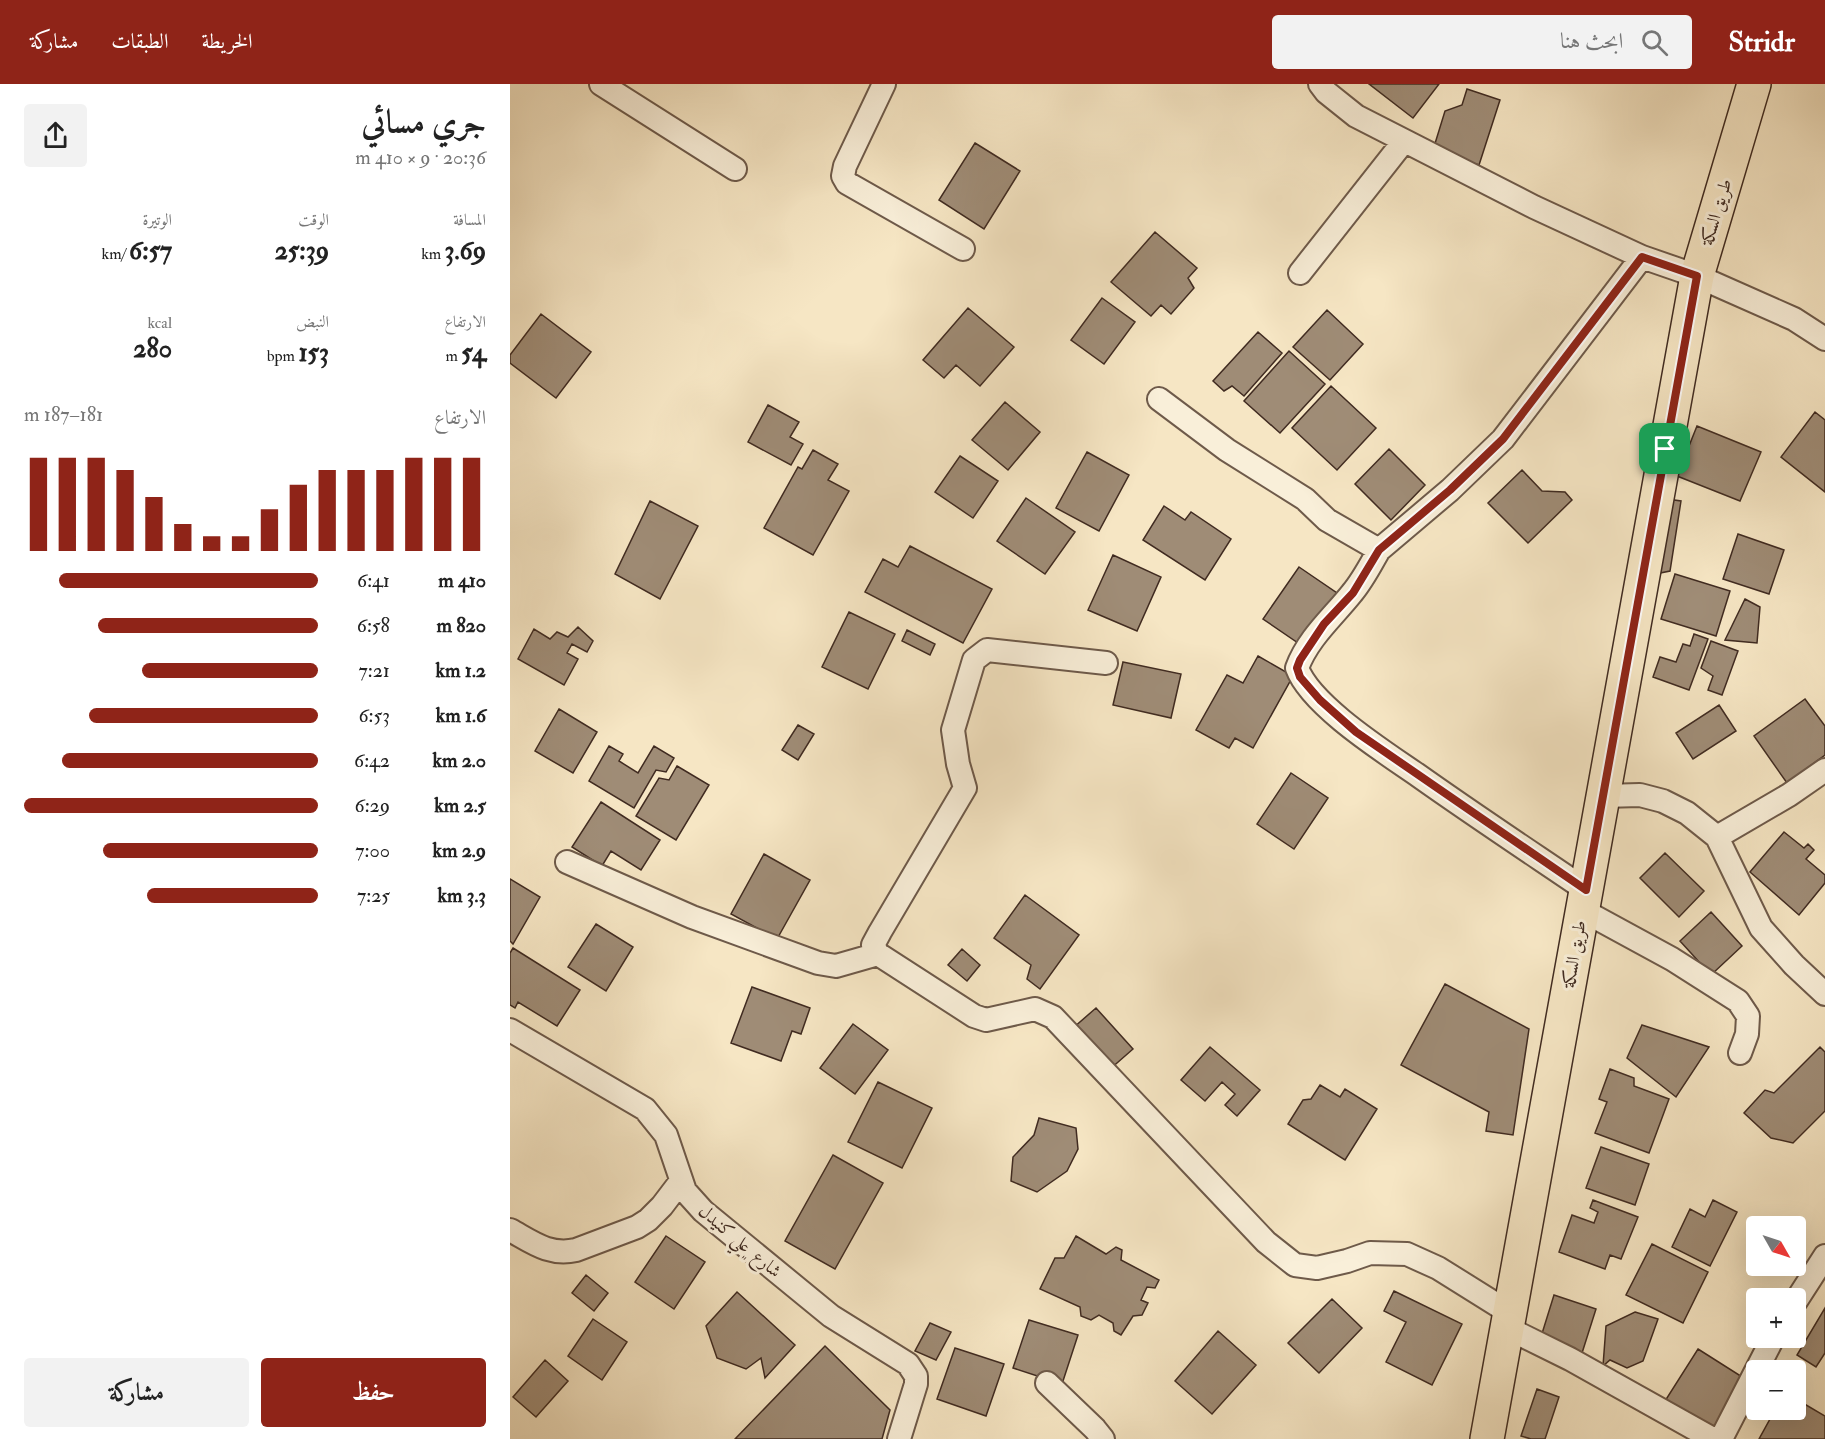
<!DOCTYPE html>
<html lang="ar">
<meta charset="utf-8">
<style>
:root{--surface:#fff;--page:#f2f2f2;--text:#222;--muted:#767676;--accent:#8f2418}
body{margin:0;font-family:"IM FELL Double Pica",Amiri,serif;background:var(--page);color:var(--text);direction:rtl;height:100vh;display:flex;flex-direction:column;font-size:22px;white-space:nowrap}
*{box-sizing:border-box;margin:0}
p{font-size:20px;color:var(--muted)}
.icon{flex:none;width:33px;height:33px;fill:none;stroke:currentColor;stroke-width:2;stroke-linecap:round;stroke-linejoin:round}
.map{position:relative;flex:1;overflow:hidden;direction:ltr}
.details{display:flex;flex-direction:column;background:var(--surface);width:510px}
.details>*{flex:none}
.needle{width:39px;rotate:129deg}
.fabs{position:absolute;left:1236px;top:1132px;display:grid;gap:12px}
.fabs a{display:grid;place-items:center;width:60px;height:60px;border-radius:6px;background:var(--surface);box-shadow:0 6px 24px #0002;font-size:30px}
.pin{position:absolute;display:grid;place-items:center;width:51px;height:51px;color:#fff;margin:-26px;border-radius:12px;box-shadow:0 3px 9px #0006}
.round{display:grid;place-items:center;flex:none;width:63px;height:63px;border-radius:6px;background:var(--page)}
.overview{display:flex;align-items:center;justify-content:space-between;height:102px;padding:0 24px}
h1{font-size:33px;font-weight:800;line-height:45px}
.metrics{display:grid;grid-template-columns:repeat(3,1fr);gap:9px;height:102px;padding:6px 24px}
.metrics div{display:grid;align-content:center}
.metrics b{font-size:26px;font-weight:800}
.metrics small{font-size:16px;font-weight:400}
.metrics p{font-size:16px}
.chart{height:168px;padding:12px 24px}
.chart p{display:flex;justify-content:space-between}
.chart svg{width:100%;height:108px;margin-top:6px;stroke:var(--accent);stroke-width:6}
.cta{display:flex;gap:12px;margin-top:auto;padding:12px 24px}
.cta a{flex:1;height:69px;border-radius:6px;background:var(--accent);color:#fff;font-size:24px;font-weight:800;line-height:69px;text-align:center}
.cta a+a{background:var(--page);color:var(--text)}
ul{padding:0 24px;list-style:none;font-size:20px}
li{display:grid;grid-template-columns:96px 72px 1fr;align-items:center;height:45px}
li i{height:15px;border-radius:8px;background:var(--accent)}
header{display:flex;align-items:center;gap:36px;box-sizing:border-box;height:84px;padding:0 30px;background:var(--accent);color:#fff}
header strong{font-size:28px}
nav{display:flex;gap:33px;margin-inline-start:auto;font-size:21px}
.search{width:420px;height:54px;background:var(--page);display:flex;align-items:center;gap:15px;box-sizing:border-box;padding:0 21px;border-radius:6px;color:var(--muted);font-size:22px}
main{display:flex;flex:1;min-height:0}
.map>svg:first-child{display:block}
.building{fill:#9f8c76;stroke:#402b21;stroke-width:1.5}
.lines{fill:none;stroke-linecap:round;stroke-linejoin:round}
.street-casing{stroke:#6e5a4a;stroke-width:26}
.primary-casing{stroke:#402b21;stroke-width:36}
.street{stroke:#f9efd9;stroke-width:22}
.primary{stroke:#f6e6c4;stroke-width:33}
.route-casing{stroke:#fff;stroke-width:12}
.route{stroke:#8f2418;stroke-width:8}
.labels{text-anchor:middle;stroke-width:6;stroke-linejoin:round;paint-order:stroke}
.street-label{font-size:18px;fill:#402b21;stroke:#f9efd9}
</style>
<header>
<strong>Stridr</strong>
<div class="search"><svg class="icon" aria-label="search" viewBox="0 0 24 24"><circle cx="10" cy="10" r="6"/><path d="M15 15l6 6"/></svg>ابحث هنا</div>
<nav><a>الخريطة</a><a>الطبقات</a><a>مشاركة</a></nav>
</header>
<main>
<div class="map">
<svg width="1315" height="1355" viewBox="0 0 1315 1355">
<rect width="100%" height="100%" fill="#f6e6c4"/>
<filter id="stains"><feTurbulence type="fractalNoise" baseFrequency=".00333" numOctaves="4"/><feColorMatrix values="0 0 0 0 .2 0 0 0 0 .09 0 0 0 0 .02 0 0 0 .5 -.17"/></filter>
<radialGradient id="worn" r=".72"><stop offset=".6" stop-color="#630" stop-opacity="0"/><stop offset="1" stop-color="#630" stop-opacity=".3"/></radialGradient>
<path class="building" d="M859,0H929L903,34Z
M957,5L990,16L969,81L923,66L935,27L952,21Z
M465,59L510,87L474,145L429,116Z
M645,148L687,184L678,194L684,204L661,230L651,221L641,232L601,198Z
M592,214L625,238L594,280L561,256Z
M458,224L504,263L470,302L446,281L434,294L413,276Z
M817,226L853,260L820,296L783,263Z
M31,230L81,268L46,314L0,279V271Z
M748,248L772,269L734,312L722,302L714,307L703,297Z
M779,267L815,300L770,349L734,317Z
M821,302L866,344L827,386L782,344Z
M495,318L530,348L498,386L462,356Z
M258,321L289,338L280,353L293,360L281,381L238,358Z
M1305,328L1315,336V408L1271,373Z
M1187,342L1251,368L1230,417L1167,392Z
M879,365L915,401L881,436L845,400Z
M303,366L328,380L318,396L339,407L303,471L254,444L288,383L292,385Z
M577,368L619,391L589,447L546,424Z
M450,372L488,397L463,434L425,408Z
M1012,386L1032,407L1055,408L1062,416L1018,459L978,419Z
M516,414L565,448L535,490L487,457Z
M1157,415L1171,417L1160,487L1145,490Z
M140,417L188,442L150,515L105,490Z
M654,422L675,436L681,428L721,455L695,496L633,456Z
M1228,450L1274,466L1259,510L1213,495Z
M400,462L482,505L453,559L355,508L373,475L388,483Z
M603,471L651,493L627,547L578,526Z
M789,483L827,509L791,561L753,535Z
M1165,490L1220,507L1206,552L1151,535Z
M1235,515L1250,523L1247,559L1215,556Z
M339,528L385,550L358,605L312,583Z
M68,543L83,557L77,568L62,560L57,569L68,575L54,601L8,575L24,545L40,555L47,548L58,553Z
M397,546L425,560L420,571L392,557Z
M1184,550L1198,555L1179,606L1143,593L1150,573L1166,578L1173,560L1180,562Z
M1201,557L1228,567L1212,611L1198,606L1203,592L1191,584Z
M748,572L783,592L743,664L725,654L719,664L686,646L717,591L733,599Z
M613,578L671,590L661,634L603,621Z
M1295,615L1315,642V671L1277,699L1244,652Z
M1209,621L1226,647L1183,675L1166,649Z
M49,625L87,648L63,689L25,667Z
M288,641L304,650L288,676L272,666Z
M99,662L113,670L109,677L128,689L144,662L164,674L156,688L146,686L124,724L79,697Z
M167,682L199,701L166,756L126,732L149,694L159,696Z
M781,689L818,714L784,765L747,740Z
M91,718L150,756L131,786L101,767L92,782L62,763Z
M1274,748L1294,764L1298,760L1304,766L1296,775L1315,791V799L1289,831L1240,788Z
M1155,769L1194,807L1169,833L1130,794Z
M254,770L300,796L267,855L221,830Z
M0,795L30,813L3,860L0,857Z
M515,811L569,851L530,905L517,895L521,881L484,854Z
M1201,828L1232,862L1201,891L1170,857Z
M86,840L123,863L96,907L58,883Z
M3,864L70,906L47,942L8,918L5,924L0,921V869Z
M452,865L470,881L457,897L438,881Z
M935,900L1019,945L1003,1051L976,1047L979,1028L891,981Z
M242,903L300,924L291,950L282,947L271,977L221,959Z
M586,924L623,965L599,986L563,944Z
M343,940L378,966L345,1010L310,984Z
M1132,941L1199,963L1166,1013L1117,974Z
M700,963L750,1006L727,1032L715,1021L725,1010L712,998L695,1017L671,996Z
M1310,963L1315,968V1027L1283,1059L1261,1054L1234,1029L1255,1006L1264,1009Z
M1100,985L1124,994V1002L1159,1015L1139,1069L1085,1049L1097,1018L1089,1015Z
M368,998L422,1024L392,1084L338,1058Z
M810,1001L830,1013L835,1005L867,1025L835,1076L778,1040L793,1016L801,1015Z
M529,1034L566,1044L568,1065L557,1087L527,1108L501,1097L503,1073L524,1051Z
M1091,1063L1139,1080L1125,1121L1076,1104Z
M323,1071L373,1099L325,1185L275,1157Z
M1083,1116L1128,1133L1111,1175L1100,1171L1095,1185L1049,1168L1062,1131L1084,1139L1088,1128L1080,1124Z
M1203,1116L1227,1128L1200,1182L1162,1163L1180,1125L1195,1133Z
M156,1152L195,1178L164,1225L125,1198Z
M566,1152L596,1170L606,1163L612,1166L611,1176L649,1196L645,1204L637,1203L631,1216L638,1219L632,1231L623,1232L611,1251L604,1247L603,1239L589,1231L581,1236L571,1232L570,1223L530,1205L545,1174H554Z
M1142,1160L1198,1188L1173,1239L1116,1211Z
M76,1191L98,1209L84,1227L62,1209Z
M884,1207L952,1240L922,1301L876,1278L896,1238L874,1227Z
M227,1208L285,1261L255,1294L251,1274L236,1285L207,1274L196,1242Z
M1044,1211L1086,1225L1072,1269L1030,1256Z
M822,1215L852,1244L809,1289L778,1259Z
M1315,1224V1269L1306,1283L1287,1271Z
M1125,1228L1148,1235L1133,1277L1117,1284L1100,1276L1093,1282L1096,1242Z
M83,1235L117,1258L92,1296L58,1272Z
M519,1236L568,1251L552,1300L503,1284Z
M420,1239L441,1248L426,1276L405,1267Z
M708,1247L746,1281L702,1330L665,1297Z
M315,1262L380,1326L372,1355H225Z
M445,1264L494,1280L476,1332L427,1315Z
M1188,1265L1237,1296L1204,1348L1155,1317Z
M35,1276L58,1297L26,1333L3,1313Z
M1027,1305L1049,1313L1035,1355H1021L1011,1352Z
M1286,1315L1315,1332V1355H1249L1265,1326H1286Z"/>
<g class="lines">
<defs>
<path id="street" d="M91,0L225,85
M374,0L335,82L333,92L337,99L453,165
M810,0L816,8L846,32L1024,123L1132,173L1187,192L1284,235L1315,255
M790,189L894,57
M649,315L717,366L795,415L817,436L869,466L940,406L993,355L1132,173
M869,466C861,480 853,496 842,509C823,533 798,554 787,584C801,622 876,669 909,692C964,731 1020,768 1076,806
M596,579L477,566L464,576L443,646L448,680L455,704L370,848L363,861L368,870L464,932L476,936L525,925L543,933L756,1158L785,1181L807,1184L837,1177L860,1169L897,1170L928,1184L1000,1229
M1093,712L1130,711L1153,717L1177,729L1207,753L1251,844L1284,881L1315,910
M1207,753L1279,711L1315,686
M57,778L182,833L308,879L326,882L368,870
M1072,826L1162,875L1228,917L1238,932L1237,950L1230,969
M0,946L135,1025L156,1051L175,1107L193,1127L321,1232L398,1280L406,1292V1300L389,1355
M0,1146C22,1158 39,1172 66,1166L127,1143L138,1136L152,1122L171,1097
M1286,1217L1315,1172
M997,1244L1060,1275L1203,1355
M537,1299L585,1345L593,1355
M1211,1355L1263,1254"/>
<path id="primary" d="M977,1355L1187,192L1244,0"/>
</defs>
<use href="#street" class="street-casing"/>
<use href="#primary" class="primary-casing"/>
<use href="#street" class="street"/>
<use href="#primary" class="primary"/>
</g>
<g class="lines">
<defs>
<path id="route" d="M1132,173L1187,192L1076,806L846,648L810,616L790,593L787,584L790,576L814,540L843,509L869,466L940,406L993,355Z"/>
</defs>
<use href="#route" class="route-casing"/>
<use href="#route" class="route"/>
</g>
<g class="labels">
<g class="street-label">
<text transform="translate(1206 128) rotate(-73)" y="6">طريق السكة</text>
<text transform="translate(1064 870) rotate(-80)" y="6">طريق السكة</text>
<text transform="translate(230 1157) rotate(40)" y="6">شارع ﮼علي كنيدل</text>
</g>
</g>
<rect width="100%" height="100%" filter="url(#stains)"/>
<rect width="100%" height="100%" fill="url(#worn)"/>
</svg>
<div class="fabs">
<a><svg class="needle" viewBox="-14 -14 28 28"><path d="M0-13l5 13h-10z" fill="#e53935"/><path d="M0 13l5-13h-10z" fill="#767676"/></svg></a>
<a>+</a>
<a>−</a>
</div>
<div class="pin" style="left:1155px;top:365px;background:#1e9e55"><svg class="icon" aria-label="arrive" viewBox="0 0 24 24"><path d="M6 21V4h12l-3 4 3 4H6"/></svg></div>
</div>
<section class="details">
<div class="overview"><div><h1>جري مسائي</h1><p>20:36 · 9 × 410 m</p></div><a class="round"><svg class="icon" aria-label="share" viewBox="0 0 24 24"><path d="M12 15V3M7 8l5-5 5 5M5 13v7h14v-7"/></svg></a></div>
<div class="metrics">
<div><p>المسافة</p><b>3.69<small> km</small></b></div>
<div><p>الوقت</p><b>25:39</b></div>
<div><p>الوتيرة</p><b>6:57<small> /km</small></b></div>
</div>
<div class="metrics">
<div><p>الارتفاع</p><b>54<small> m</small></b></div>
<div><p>النبض</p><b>153<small> bpm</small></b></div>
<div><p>kcal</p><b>280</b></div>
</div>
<div class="chart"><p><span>الارتفاع</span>181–187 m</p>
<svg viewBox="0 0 160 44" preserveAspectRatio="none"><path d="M5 44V6M15 44V6M25 44V6M35 44V11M45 44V22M55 44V33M65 44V38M75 44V38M85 44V27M95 44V17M105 44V11M115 44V11M125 44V11M135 44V6M145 44V6M155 44V6"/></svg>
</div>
<ul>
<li><b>410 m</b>6:41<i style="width:88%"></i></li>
<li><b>820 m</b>6:58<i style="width:75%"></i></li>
<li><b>1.2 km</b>7:21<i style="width:60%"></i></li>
<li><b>1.6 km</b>6:53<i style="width:78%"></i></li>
<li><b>2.0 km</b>6:42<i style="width:87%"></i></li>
<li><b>2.5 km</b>6:29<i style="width:100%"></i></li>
<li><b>2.9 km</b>7:00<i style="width:73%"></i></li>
<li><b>3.3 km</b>7:25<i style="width:58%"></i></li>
</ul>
<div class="cta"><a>حفظ</a><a>مشاركة</a></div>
</section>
</main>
